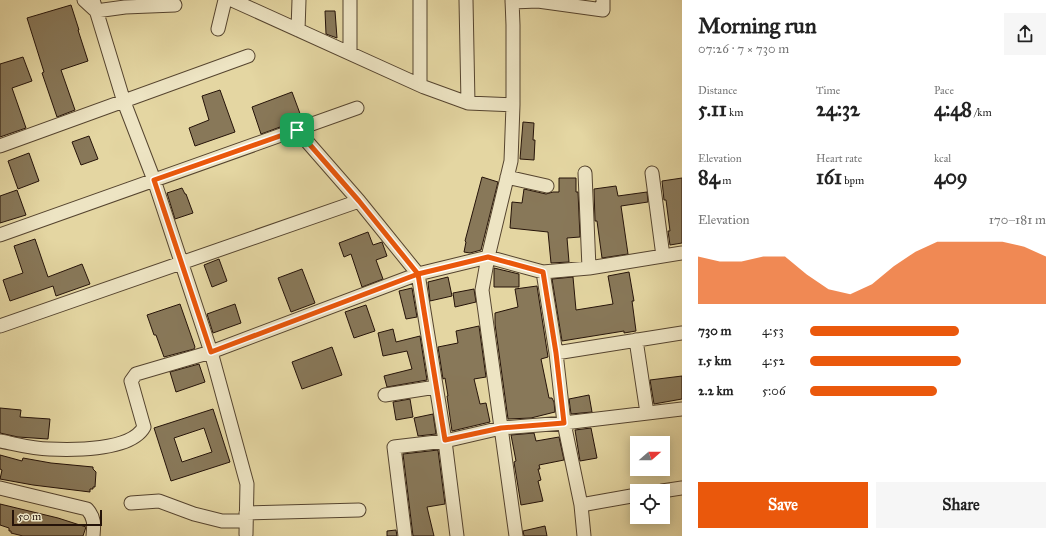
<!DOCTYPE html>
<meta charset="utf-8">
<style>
:root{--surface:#fff;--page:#f6f6f6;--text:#222;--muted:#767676;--accent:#ea580c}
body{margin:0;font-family:"IM FELL Great Primer",serif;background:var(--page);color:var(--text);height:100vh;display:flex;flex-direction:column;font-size:15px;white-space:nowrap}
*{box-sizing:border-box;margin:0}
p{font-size:13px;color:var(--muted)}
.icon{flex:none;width:22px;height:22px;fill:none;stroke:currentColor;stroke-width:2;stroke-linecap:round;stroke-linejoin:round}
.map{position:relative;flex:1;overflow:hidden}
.side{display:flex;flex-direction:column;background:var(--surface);width:380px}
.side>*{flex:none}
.needle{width:26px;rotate:70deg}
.fabs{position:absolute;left:630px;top:436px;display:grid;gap:8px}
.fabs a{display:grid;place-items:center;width:40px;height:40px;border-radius:0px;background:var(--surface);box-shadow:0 2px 10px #0003;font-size:20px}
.scale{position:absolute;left:12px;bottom:10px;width:90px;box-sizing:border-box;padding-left:4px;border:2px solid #251309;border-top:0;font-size:11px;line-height:14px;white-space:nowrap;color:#251309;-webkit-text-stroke:3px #ede4c3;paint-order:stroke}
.pin{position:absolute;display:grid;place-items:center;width:34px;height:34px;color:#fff;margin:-17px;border-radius:8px;box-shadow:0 2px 6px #0006}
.round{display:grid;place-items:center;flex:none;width:42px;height:42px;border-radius:0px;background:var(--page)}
.overview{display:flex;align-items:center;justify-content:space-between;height:68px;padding:0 16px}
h1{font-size:22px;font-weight:700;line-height:30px}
.stats{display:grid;grid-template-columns:repeat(3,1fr);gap:6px;height:68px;padding:4px 16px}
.stats div{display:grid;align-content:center}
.stats b{font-size:20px;font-weight:700}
.stats small{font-size:11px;font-weight:400}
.stats p{font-size:11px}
.chart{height:112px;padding:8px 16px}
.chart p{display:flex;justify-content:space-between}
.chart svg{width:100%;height:72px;margin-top:4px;fill:var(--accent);opacity:.7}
.primary-button{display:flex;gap:8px;margin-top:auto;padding:8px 16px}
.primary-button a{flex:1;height:46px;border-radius:0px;background:var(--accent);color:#fff;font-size:16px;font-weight:700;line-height:46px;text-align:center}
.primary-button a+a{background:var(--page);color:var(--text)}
ul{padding:0 16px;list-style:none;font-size:13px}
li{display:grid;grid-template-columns:64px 48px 1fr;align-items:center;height:30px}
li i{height:10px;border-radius:5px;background:var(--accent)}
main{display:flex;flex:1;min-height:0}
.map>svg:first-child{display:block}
.building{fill:#887859;stroke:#251309;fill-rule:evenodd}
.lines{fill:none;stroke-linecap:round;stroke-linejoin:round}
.minor-casing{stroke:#55442f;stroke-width:15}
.minor{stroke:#ede4c3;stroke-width:13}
.route-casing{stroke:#fff;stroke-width:8}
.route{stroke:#ea580c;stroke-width:5}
</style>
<main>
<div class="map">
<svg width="682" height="536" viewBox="0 0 682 536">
<rect width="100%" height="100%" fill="#e4d6a2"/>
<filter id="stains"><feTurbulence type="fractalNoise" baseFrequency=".005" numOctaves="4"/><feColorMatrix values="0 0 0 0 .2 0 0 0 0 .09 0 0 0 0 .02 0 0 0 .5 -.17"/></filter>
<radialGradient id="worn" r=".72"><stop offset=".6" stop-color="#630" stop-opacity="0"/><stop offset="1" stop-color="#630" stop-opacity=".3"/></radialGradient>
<path class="building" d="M71,5L79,30H78L88,61L61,70L75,110L57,117L42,73L44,72L27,18Z
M325,11H335L337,38L326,34Z
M23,57L32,81L12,88L26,128L0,137V64Z
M220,90L235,132L195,146L189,128L209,120L202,96Z
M292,92L302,119L261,134L252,107Z
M523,122L534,123L533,140H535L534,160L520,159Z
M89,136L98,159L81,165L72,142Z
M29,153L39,181L18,189L8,161Z
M482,177L498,182L481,250L470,253L464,252L466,242L465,241Z
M559,178H576V192H578L580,237L567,238L569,262L551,263L548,232L510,228L512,202L522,203L524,189L546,194L553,192H559Z
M682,178V243L670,245L668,231H670L666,200H664L662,181Z
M616,186L618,196L647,192L648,202L621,206L628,254L602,258L597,221H595L594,189Z
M182,188L185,194H186L193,213L175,219L167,193Z
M17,190L26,215L0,223V196Z
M368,232L373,245L382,242L387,256L376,260L383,279L362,287L351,254L344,257L339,243Z
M35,239L48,277L82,264L90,284L56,296L53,286L10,301L3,280L23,273L14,246Z
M219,259L227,281L212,287L204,265Z
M494,268L519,274V287H494Z
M302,269L315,303L291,312L278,278Z
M629,272L634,301H632L636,331L624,333V331L562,341L552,279L573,277L576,310L613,304L608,276Z
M448,277L452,296L430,301L428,282Z
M537,286L548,357L541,359L549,398H552L554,402L555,412L531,418L508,419L495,324V313L518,307L515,289Z
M412,288L417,317L406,319L399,291Z
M474,289L476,302L455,307L453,293Z
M180,304L195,347L194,349L164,357L156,335H154L147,315Z
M235,304L241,323L213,333L207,314Z
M366,305L375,331L354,338L345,312Z
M479,326L486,377L474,379L480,404L486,403L490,422L452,431L447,396H448L445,378L443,379L438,347L458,343L456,331Z
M393,329L396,342L420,336L427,380L387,387L384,376L412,369L407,351L383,356L378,333Z
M332,347L342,375L302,389L292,362Z
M199,364L205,382L176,392L170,372Z
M682,376V399L654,404L650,380Z
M589,395L592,412L571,414L569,399Z
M410,399L413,417L396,420L393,402Z
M0,408L21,410L20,417L50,419L48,439L18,437L0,433Z
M213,409L230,462L171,481L154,428ZM204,428L212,452L182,462L174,438Z
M433,414L436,434L418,436L414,418Z
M591,428L597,458L580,461L575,430Z
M534,433L536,441L559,437L564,460L539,465L540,469H538L541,480L538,481L543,501L521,505L514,462L516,461L511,435Z
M438,450L445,504L427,507L434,536H413L403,454Z
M0,455L22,461L23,458L51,463L93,467V469L96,472L95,487H93V489H90V492L33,485L0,479L2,470L0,469Z
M0,504L58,518L86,527L83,536H23L11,533V531H9V528L0,525Z
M545,526L547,536H524L523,531Z
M396,530L397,536H387V531Z"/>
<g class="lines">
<defs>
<path id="minor" d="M84,0L96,11L125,7L175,5
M93,0L124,102L154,180L211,352L247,484L246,534
M232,0L424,87L468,103
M350,0V53
M466,0L468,103L513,105
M512,0L513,25V105L511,161L488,257L482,290L516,536
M512,2L538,1L603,10V0
M218,29L225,0
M298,30L299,0
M420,85V0
M297,130L359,201L418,274L445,441L457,536
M0,146L248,56
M585,173L589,268
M652,173L663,256
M507,177L547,186
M0,235L357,108
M543,272L556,353L564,423L581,505L584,536
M0,326L359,201
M636,340L647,413
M556,353L682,333
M385,395L436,387
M0,441C16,444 33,449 49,449C73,450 131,451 144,427L131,381L136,374L211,352L418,274L488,257L543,272L589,268L682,253
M0,488L87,509C95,518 94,525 93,536
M662,491L682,488
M131,503L159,501L194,514L222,521H246
M581,505L637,495
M246,513L359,510
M405,536L394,447L445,441L501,428L564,423L682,409"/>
</defs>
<use href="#minor" class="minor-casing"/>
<use href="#minor" class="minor"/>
</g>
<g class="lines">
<defs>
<path id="route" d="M297,130L154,180L211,352L418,274L488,257L543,272L556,353L564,423L501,428L445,440L418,274L359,201L297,130"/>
</defs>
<use href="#route" class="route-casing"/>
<use href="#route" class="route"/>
</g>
<rect width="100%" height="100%" filter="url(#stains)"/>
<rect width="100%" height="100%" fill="url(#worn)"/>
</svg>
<div class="fabs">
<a><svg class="needle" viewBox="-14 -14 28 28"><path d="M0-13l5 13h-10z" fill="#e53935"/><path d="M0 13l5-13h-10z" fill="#767676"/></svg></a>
<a><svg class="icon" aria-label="locate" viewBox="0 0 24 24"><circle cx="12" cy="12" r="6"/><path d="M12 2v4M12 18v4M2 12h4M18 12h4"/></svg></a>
</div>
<div class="scale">50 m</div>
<div class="pin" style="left:297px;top:130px;background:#1e9e55"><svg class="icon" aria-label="arrive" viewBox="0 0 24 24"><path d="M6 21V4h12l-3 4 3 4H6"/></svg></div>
</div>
<section class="side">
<div class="overview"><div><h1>Morning run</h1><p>07:26 · 7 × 730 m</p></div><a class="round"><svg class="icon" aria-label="share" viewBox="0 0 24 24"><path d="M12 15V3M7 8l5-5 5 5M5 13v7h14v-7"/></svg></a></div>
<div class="stats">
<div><p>Distance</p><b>5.11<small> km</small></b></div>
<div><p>Time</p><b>24:32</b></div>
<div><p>Pace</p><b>4:48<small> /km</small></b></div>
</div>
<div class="stats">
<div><p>Elevation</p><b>84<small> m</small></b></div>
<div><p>Heart rate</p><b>161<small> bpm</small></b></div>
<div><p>kcal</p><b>409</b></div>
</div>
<div class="chart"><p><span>Elevation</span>170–181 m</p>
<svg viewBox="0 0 160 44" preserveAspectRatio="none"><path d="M0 44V15L10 18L20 18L30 15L40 15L50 26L60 35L70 38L80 32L90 21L100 12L110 6L120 6L130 6L140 6L150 9L160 15V44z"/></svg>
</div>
<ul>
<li><b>730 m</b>4:53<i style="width:63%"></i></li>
<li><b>1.5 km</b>4:52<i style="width:64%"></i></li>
<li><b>2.2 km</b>5:06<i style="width:54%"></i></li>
</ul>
<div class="primary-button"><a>Save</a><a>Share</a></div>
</section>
</main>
